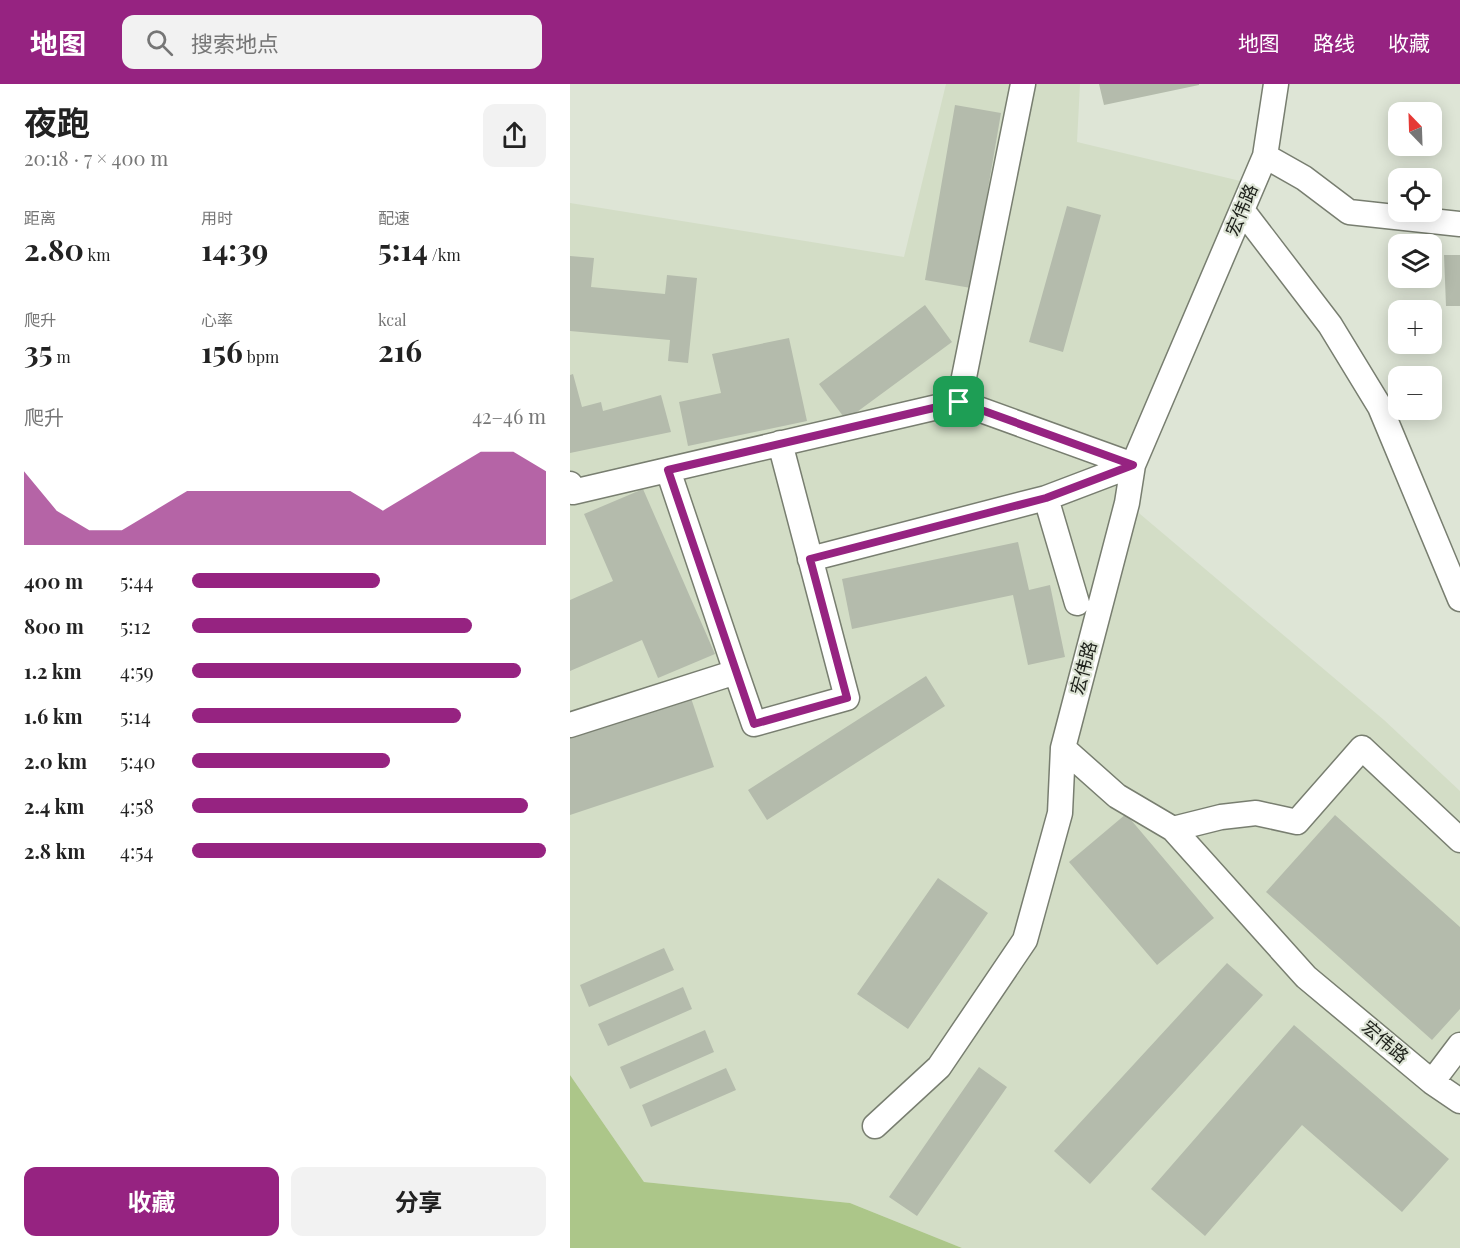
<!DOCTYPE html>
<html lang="zh">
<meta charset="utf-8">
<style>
:root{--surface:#fff;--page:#f2f2f2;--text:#222;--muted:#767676;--accent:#962381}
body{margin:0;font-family:"Playfair Display","Noto Sans SC",serif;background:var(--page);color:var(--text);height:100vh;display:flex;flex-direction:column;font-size:22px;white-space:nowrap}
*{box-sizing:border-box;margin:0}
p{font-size:20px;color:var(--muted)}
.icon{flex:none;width:33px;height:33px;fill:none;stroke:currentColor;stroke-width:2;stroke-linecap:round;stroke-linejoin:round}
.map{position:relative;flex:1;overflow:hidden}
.panel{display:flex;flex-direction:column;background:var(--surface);width:570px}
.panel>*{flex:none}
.needle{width:39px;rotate:337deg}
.controls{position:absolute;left:818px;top:18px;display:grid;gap:12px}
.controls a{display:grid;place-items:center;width:54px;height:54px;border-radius:12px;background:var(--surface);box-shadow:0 3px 15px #0003;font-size:30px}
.pin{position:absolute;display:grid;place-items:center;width:51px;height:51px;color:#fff;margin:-26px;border-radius:12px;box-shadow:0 3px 9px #0006}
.round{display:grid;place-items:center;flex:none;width:63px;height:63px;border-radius:12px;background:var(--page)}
.overview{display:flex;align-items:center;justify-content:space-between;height:102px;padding:0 24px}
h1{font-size:33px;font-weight:700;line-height:45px}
.figures{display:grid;grid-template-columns:repeat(3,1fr);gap:9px;height:102px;padding:6px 24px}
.figures div{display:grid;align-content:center}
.figures b{font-size:30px;font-weight:700}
.figures small{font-size:16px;font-weight:400}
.figures p{font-size:16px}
.chart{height:168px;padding:12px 24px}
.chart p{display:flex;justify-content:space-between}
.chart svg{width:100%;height:108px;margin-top:6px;fill:var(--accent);opacity:.7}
.primary-button{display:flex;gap:12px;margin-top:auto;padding:12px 24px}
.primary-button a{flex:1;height:69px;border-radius:12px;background:var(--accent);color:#fff;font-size:24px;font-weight:700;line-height:69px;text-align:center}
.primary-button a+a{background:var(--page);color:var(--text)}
ul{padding:0 24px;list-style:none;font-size:20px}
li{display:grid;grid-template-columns:96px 72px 1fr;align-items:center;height:45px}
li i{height:15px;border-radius:8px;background:var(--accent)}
header{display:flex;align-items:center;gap:36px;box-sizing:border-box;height:84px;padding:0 30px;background:var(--accent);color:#fff}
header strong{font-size:28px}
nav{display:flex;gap:33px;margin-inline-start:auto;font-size:21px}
.search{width:420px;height:54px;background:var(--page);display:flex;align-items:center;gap:15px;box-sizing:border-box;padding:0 21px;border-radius:12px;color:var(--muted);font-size:22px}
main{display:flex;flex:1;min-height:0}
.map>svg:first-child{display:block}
.built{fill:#d3ddc6}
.green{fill:#acc689}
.building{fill:#b4bbac}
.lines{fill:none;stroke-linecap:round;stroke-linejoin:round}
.minor-casing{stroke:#787e70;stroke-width:27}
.minor{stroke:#fff;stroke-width:24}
.route-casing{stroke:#fff;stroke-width:12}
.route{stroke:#962381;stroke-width:8}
.labels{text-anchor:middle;stroke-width:4.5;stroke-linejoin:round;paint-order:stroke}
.street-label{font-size:18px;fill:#20231d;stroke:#dee5d6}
</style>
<header>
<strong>地图</strong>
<div class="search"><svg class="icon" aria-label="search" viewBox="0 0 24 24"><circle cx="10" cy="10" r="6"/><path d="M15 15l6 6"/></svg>搜索地点</div>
<nav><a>地图</a><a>路线</a><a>收藏</a></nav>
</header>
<main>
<section class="panel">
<div class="overview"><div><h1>夜跑</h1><p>20:18 · 7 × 400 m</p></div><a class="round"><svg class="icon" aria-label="share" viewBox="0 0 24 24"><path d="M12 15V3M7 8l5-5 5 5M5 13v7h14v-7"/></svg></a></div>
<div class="figures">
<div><p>距离</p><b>2.80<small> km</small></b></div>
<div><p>用时</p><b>14:39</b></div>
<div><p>配速</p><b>5:14<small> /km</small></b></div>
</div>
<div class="figures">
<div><p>爬升</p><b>35<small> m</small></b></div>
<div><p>心率</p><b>156<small> bpm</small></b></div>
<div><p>kcal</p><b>216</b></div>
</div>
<div class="chart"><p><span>爬升</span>42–46 m</p>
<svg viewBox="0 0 160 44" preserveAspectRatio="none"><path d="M0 44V14L10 30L20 38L30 38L40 30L50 22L60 22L70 22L80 22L90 22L100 22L110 30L120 22L130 14L140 6L150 6L160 14V44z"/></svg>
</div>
<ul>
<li><b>400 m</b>5:44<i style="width:53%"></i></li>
<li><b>800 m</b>5:12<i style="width:79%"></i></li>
<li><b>1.2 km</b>4:59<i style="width:93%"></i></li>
<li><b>1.6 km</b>5:14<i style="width:76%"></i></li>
<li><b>2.0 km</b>5:40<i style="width:56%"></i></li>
<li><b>2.4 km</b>4:58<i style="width:95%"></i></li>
<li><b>2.8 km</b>4:54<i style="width:100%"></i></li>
</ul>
<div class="primary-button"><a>收藏</a><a>分享</a></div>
</section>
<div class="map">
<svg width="890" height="1164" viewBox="0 0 890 1164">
<rect width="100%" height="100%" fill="#dee5d6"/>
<path class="built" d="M376,0H510L507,58L683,100L557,419L814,636L890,707V1164H392L280,1119L74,1098L0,991V119L334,173Z"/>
<path class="green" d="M0,991L74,1098L280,1119L392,1164H0Z"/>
<path class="building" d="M529,0H629V1L534,21Z
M385,21L431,29L401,204L355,196Z
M497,122L531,131L493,268L459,258Z
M874,171H890V222H876Z
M0,172L24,174L21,203L95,210L97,191L127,194L118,279L98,277L100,256L0,247Z
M355,221L382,258L276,336L249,300Z
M219,254L237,337L118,362L109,318L151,309L142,270Z
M3,290L12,323L31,318L33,327L91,311L101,348L0,369V291Z
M73,405L145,570L88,594L72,556L0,587V516L43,497L14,430Z
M448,458L459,506L480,501L495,573L458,581L443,511L282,545L272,495Z
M356,592L375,622L197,736L178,706Z
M121,614L144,683L0,731V654Z
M556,730L644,834L587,881L499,778Z
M765,731L890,843V925L862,956L696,808Z
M368,794L418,829L338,945L287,910Z
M94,864L104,886L19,923L10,901Z
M657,879L693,911L520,1100L484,1067Z
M113,903L122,925L38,962L28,940Z
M724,941L879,1075L832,1128L732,1041L635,1152L581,1105Z
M135,946L144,968L60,1005L50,983Z
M409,983L437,1003L347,1132L319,1113Z
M156,984L166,1006L81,1043L72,1021Z"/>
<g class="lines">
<defs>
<path id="minor" d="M706,0L695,72L563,381L557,419L493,664L547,712L603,745L736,893L862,998L890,1017
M695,72L734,94L779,128L890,140
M672,126L760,241L810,323L890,515
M389,318L453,0
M0,400L3,408L389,318L563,381
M476,414L563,381
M240,475L476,414L507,519
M166,588L184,640L277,614L210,359
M0,641L166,588L98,386
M603,745L651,733L686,729L727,738L792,664L890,756
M862,998L890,961
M305,1042L369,983L455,856L490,729L493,664"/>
</defs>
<use href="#minor" class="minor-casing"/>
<use href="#minor" class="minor"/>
</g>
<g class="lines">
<defs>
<path id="route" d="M389,318L563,381L476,414L240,475L277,614L184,640L98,386Z"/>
</defs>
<use href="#route" class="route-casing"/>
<use href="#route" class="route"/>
</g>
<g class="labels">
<g class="street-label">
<text transform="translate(672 126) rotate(-67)" y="6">宏伟路</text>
<text transform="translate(514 584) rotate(-75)" y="6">宏伟路</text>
<text transform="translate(815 958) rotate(40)" y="6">宏伟路</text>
</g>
</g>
</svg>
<div class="controls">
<a><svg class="needle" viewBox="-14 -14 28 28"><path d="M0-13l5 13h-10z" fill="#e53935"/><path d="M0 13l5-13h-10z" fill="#767676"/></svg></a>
<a><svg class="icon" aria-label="locate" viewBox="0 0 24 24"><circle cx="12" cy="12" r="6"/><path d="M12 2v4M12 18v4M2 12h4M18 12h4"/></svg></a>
<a><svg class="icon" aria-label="layers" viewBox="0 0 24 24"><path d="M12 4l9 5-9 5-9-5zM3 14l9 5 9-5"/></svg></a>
<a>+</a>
<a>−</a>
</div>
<div class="pin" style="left:389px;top:318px;background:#1e9e55"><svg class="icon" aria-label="arrive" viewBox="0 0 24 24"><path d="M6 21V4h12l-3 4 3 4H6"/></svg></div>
</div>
</main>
